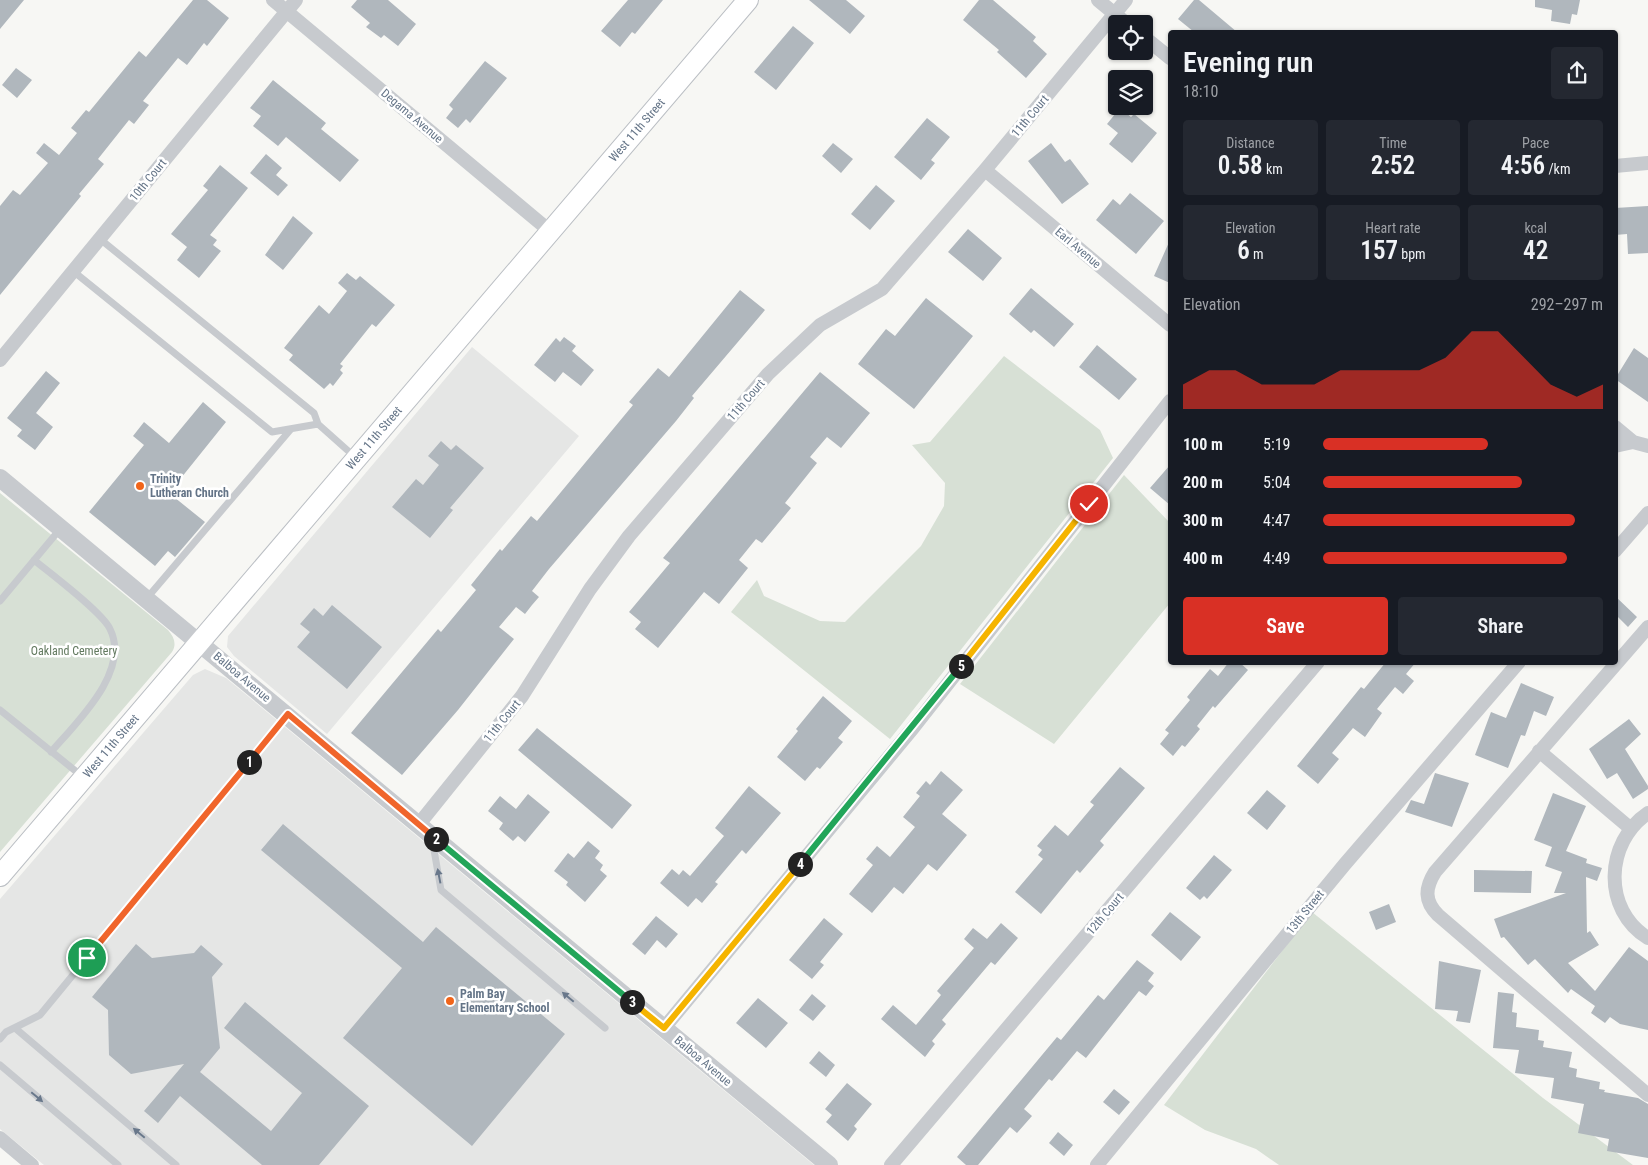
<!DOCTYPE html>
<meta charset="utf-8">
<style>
:root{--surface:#171b24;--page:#242831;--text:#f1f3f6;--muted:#9ea1a6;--accent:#d93025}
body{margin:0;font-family:"Roboto Condensed",sans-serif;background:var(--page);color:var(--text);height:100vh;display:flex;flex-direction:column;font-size:19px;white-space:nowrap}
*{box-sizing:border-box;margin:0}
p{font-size:16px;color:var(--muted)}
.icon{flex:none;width:28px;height:28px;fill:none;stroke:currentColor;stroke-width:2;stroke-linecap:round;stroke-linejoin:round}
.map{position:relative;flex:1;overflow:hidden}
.details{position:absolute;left:1168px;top:30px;width:450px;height:635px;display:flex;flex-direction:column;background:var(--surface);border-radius:5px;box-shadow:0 1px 4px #0004}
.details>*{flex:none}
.controls{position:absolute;left:1108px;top:15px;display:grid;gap:10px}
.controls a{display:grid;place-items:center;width:45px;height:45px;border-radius:5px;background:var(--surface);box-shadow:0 1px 4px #0004;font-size:25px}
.pin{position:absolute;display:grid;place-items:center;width:42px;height:42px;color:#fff;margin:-21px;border:2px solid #fff;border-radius:50%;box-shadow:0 1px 5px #0007}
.km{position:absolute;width:25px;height:25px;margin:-12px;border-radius:50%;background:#222;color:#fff;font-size:14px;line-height:25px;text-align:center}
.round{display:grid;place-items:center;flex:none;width:52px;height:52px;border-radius:5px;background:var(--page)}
.overview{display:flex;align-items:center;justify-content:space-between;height:85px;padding:0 15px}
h1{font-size:28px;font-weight:600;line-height:38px}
.metrics{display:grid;grid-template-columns:repeat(3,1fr);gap:8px;height:85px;padding:5px 15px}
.metrics div{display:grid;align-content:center;border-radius:5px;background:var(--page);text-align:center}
.metrics b{font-size:25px;font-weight:600}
.metrics small{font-size:14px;font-weight:400}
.metrics p{font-size:14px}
.chart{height:140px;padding:10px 15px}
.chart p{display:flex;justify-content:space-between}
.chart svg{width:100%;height:90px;margin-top:5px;fill:var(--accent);opacity:.7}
.button{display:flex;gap:10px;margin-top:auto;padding:10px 15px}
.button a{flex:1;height:58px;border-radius:5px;background:var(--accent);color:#fff;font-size:20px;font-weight:600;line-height:58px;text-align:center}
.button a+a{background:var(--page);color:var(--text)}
ul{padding:0 15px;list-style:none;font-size:16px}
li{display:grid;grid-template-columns:80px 60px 1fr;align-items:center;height:38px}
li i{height:12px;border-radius:6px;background:var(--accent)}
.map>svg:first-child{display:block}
.built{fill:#e5e6e5}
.green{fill:#d7e0d5}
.building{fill:#b0b7bd}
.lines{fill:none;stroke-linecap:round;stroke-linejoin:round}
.secondary-casing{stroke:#bbbfc4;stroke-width:22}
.service{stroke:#c7cace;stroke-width:7}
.minor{stroke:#c7cace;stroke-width:14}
.tertiary{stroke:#c7cace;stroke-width:18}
.secondary{stroke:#fff;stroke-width:20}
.oneway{fill:#69788b}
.split-1-casing{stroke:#fff;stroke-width:10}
.split-2-casing{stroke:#fff;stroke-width:10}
.split-3-casing{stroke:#fff;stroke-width:10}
.split-4-casing{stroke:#fff;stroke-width:10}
.split-5-casing{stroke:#fff;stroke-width:10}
.split-6-casing{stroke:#fff;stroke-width:10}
.split-1{stroke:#f0652b;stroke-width:6}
.split-2{stroke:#f0652b;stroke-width:6}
.split-3{stroke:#22a559;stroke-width:6}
.split-4{stroke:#f5b400;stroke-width:6}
.split-5{stroke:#22a559;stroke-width:6}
.split-6{stroke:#f5b400;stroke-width:6}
.poi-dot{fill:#f1651a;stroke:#fff;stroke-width:2}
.labels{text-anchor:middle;stroke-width:5;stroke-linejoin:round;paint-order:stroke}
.street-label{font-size:12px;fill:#647487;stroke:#fff}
.poi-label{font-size:12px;font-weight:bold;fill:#647487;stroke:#fff;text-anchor:start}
.park-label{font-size:12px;fill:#62795f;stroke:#fff}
</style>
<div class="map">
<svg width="1648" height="1165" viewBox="0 0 1648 1165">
<rect width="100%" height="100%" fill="#f7f7f4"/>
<path class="built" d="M472,347L579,436L327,734L234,656L227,647L228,636Z
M205,669L226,678L814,1165H44L0,1129V899L193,675Z"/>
<path class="green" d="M1004,356L1100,430L1113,458L890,739L731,612L757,580L764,596L820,621L845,622L921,546L944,506L945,483L912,445L930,442Z
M1124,475L1170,523V603L1054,744L960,684Z
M0,493L168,630C174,637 177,644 172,652L0,852Z
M1312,912L1543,1098L1633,1165H1279L1256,1149L1205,1130L1164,1105Z"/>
<path class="building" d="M0,0H24L0,29Z
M193,0H207L229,18L207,46L204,43L187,65L178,58L143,101L149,105L134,124L129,120L98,159L104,164L79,194L81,196L0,295V206L13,190L20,195L48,163L36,153L44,143L59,155L77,133L71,128L86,110L89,112L139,51L146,57Z
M357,0H388L416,24L398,46L384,35L381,38L366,27L370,23L351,7Z
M628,0H663L635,34L632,32L620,47L601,31Z
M809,0H846L865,16L850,34Z
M979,0H993L1036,37L1033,41L1047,54L1026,78L997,52L999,50L963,20Z
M1194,0H1199L1237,32H1194L1178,19Z
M1535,0H1580L1577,15L1572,14L1570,24L1551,21L1552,10L1535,7Z
M793,26L814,43L776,90L754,72Z
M485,61L507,78L470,123L466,119L458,128L446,118L453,109L449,105Z
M16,68L32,80L17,98L2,85Z
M273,80L326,123L321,129L359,160L340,182L286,137L278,146L253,126L261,116L250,108Z
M1120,108L1131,117L1134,114L1157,133L1132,163L1109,144L1118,133L1107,124Z
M927,118L950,137L931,160L935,163L921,180L894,157Z
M833,143L853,159L841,173L822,156Z
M1051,143L1065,162L1070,159L1089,184L1062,204L1028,161Z
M266,154L282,168L276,175L288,185L278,196L250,173Z
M220,165L248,188L210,235L217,240L213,245L221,251L199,278L177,260L187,247L171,234L208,190L203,186Z
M876,185L895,201L870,230L851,214Z
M1130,193L1164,221L1136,254L1096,220L1113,199L1120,205Z
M1648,206V253L1628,254L1627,234L1615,235V208Z
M293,216L313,233L283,270L265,255Z
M968,229L1002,258L983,281L948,252Z
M1170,240V283L1154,276Z
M347,273L356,280L360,276L395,305L376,327L372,324L340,364L343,366L340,370L343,373L333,386L330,383L324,389L289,360L293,355L284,348L319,305L329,314L347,291L338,283Z
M1031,288L1074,324L1054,347L1034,330L1031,333L1009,314Z
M740,290L765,310L692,396L694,398L676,421L549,569L532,591L539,597L532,605L525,614L516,607L499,627L514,639L458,710L402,775L351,733L438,629L441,632L476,590L471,585L500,549L502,551L531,516L537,521L633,405L629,402L658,368L669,377Z
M926,298L973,336L914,409L858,364L886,329L895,336Z
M564,337L576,346L572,351L594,370L581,386L563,372L555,382L534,365L556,338L560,342Z
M1097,345L1137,379L1119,400L1079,367Z
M1634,348L1648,358V402L1615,379Z
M46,371L60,383L36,413L53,427L35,450L17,436L22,430L7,418Z
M820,372L870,413L841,448L827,437L810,457L817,463L785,503L791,508L762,543L756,539L739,560L748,568L719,604L704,592L658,648L635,629L641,622L629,612L670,563L663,558Z
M203,402L226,422L169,493L205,522L175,557L168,551L155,566L89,512L144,445L133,436L144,422L169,443Z
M441,441L451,450L456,445L484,468L450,508L453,510L430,538L392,507L416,479L423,485L439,465L428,456Z
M1170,465V505L1150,488Z
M1615,596L1637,617L1628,627L1615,614Z
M332,605L382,647L347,689L297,647L310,632L300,624L314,608L323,616Z
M1229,662H1239L1248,670L1215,708L1213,706L1197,726L1200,729L1185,747L1182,745L1173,756L1160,744L1169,733L1165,730L1190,700L1187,697L1210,669L1218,676Z
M1386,662H1416L1406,674L1414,681L1403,694L1395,687L1377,709L1382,713L1365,737L1353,728L1332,753L1339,759L1318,784L1297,766L1361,687L1364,689Z
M1521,683L1554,697L1546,716L1534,711L1525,736L1521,735L1508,768L1475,755L1491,712L1506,718Z
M823,696L852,721L838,738L843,742L820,769L817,767L805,781L777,757L798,731L796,729Z
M1629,719L1641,734L1625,749L1648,786V789L1633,799L1617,773L1607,779L1589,749Z
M537,728L632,805L612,829L518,750Z
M1120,767L1145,788L1100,841L1104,845L1080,873L1077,870L1041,914L1015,892L1043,859L1038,855L1042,850L1037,846L1055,825L1068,836L1094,805L1090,802Z
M941,771L963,790L942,814L967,835L937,871L928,864L903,894L894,887L872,913L849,894L873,865L866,859L877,846L890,857L915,827L903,817L920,796L916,793L926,781L930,785Z
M1435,773L1469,783L1452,827L1405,812L1411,800L1424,804Z
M749,786L781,813L746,854L742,850L715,882L718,884L702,903L696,898L688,907L660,883L672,869L679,875L683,870L690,876L724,836L715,828Z
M1267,790L1286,806L1267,830L1247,813Z
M1553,793L1586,806L1566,851L1587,859L1586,863L1602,868L1597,881L1586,877L1587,933L1590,931L1599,945L1568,963L1595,991L1629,947L1648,961V1030L1620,1024L1610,1017L1605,1023L1591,1013L1595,1006L1571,989L1568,993L1535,959L1528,965L1504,937L1501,938L1494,919L1566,893H1554L1562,872L1545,866L1552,847L1534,840Z
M528,794L550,812L525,842L518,836L513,841L499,829L503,823L488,811L500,796L516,809Z
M283,824L423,942L436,927L565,1034L472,1146L343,1038L402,968L261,850Z
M588,841L600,851L595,858L603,865L600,870L607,876L585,902L566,885L568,882L554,871L568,853L574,858Z
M1214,855L1232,870L1207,899L1204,896L1200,900L1186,888Z
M1474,870L1532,871L1531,893L1474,892Z
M1389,904L1396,922L1376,930L1369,912Z
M1170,912L1201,937L1181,961L1151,935Z
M656,916L678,934L666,948L657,940L645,955L632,944Z
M824,918L843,934L820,962L824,965L812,979L789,960Z
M1001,923L1018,938L995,965L991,962L942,1020L946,1024L932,1041L935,1044L925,1057L881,1019L893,1005L916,1025L941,995L937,991L974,948L964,939L973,928L987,939Z
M136,944L152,958L194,953L201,945L223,964L212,977L220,1048L200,1072L271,1131L302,1093L224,1028L245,1002L369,1106L319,1165H262L180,1096L158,1123L144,1111L184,1064L131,1074L109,1055L108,1010L92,997Z
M1137,960L1154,973L1148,981L1154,986L1146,996L1139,991L1086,1058L1077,1051L1052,1081L1049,1079L1024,1109L1032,1116L1017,1133L1010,1127L978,1165H966L957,1157L1057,1037L1061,1040L1098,995L1104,1000Z
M1439,961L1481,970L1470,1023L1456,1021L1458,1011L1435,1009Z
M1498,992L1514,994L1512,1012L1517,1013L1516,1027L1539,1030L1538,1040L1544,1041L1543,1047L1572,1052L1569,1067L1577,1069L1576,1077L1600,1082L1599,1089L1605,1090L1604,1092L1638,1098L1648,1104V1158L1607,1151L1609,1139L1578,1133L1584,1104L1551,1098L1554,1078L1515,1073L1519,1050L1493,1048Z
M812,994L826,1006L813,1021L799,1010Z
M758,998L788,1023L766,1048L736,1023Z
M819,1051L835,1065L826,1077L809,1063Z
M847,1083L872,1104L854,1126L857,1129L848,1141L826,1122L832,1115L825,1109Z
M1114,1089L1130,1102L1119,1115L1103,1102Z
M1058,1132L1073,1145L1064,1156L1049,1143Z"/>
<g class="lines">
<defs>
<g id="secondary">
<path id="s1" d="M0,876L748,0"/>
</g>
</defs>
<use href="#secondary" class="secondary-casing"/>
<path class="service" d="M100,239L314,413L318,424L355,457
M73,271L272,432L318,424
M34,560C51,574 102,612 110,629C131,671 77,722 51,752
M147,598L291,429
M0,601L61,528
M0,710L83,777
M439,842L434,850L441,890L605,1028
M15,1028L176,1165
M0,1039L6,1032L40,1015L286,716
M0,1065L118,1165"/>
<path class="minor" d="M273,0L551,232
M1098,0L1127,24
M1144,37L1170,58
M1615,166L1648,163
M985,170L1170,325
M0,360L296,0
M1615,427L1633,442L1648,446
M1615,446L1633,442
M1615,551L1648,513
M1648,627L1435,872C1425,888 1424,901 1438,915L1648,1095
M1539,751L1630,828
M1648,813C1605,842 1602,910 1648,938
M419,824L522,696L590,589L629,536L768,374L820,325L882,289L985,170L1126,0
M664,1028L913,728L1170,401
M0,1138L32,1165
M891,1165L1318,662
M1097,1165L1345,864L1519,662"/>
<path class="tertiary" d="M0,478L829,1165"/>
<use href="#secondary" class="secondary"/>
</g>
<defs><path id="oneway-solid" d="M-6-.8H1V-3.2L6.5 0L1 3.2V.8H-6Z" transform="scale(1.25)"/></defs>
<g class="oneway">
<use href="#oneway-solid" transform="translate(439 876) rotate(-101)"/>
<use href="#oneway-solid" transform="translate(568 997) rotate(-140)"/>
<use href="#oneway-solid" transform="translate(37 1097) rotate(40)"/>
<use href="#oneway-solid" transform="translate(139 1133) rotate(-140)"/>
</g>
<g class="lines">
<defs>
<path id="split-1" d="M87,958L249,762"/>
<path id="split-2" d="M249,762L288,714L436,839"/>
<path id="split-3" d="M436,839L632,1002"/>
<path id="split-4" d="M632,1002L664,1028L800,864"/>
<path id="split-5" d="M800,864L961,666"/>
<path id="split-6" d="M961,666L1089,504"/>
</defs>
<use href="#split-1" class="split-1-casing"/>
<use href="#split-2" class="split-2-casing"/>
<use href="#split-3" class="split-3-casing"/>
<use href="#split-4" class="split-4-casing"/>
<use href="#split-5" class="split-5-casing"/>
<use href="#split-6" class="split-6-casing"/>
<use href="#split-1" class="split-1"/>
<use href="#split-2" class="split-2"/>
<use href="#split-3" class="split-3"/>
<use href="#split-4" class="split-4"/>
<use href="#split-5" class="split-5"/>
<use href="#split-6" class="split-6"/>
</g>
<g class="poi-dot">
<circle cx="140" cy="486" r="5"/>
<circle cx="450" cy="1001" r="5"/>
</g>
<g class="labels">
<g class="street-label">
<text transform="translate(412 116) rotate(40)" y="4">Degama Avenue</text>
<text transform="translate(1030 116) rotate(-50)" y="4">11th Court</text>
<text dy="4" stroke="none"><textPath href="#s1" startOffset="981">West 11th Street</textPath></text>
<text transform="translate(148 180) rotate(-51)" y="4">10th Court</text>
<text transform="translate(1078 248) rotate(40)" y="4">Earl Avenue</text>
<text transform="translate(746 400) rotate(-49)" y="4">11th Court</text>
<text dy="4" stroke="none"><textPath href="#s1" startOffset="576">West 11th Street</textPath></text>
<text transform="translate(242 677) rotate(40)" y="4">Balboa Avenue</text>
<text transform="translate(502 721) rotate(-51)" y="4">11th Court</text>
<text dy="4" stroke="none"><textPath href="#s1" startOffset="171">West 11th Street</textPath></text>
<text transform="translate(1305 912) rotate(-51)" y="4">13th Street</text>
<text transform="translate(1105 914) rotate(-50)" y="4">12th Court</text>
<text transform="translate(703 1061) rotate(40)" y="4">Balboa Avenue</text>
</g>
<g class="poi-label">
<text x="150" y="483">Trinity<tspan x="150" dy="14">Lutheran Church</tspan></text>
<text x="460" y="998">Palm Bay<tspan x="460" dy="14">Elementary School</tspan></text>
</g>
<g class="park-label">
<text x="74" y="655">Oakland Cemetery</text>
</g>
</g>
</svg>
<div class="controls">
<a><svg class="icon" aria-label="locate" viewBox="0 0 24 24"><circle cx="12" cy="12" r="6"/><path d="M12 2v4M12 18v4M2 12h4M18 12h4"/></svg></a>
<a><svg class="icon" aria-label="layers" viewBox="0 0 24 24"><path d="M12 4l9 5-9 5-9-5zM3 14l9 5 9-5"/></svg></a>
</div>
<div class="pin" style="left:87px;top:958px;background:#1e9e55"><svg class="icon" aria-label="arrive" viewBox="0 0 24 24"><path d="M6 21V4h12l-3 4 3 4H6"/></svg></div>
<div class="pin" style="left:1089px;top:504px;background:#d93025"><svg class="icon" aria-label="check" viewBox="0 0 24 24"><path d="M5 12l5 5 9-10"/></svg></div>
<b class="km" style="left:249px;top:762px">1</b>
<b class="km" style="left:436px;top:839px">2</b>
<b class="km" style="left:632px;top:1002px">3</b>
<b class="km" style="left:800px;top:864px">4</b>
<b class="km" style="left:961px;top:666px">5</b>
<section class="details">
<div class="overview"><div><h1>Evening run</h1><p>18:10</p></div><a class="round"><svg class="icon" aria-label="share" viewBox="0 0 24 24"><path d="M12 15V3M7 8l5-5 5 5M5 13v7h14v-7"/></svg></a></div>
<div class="metrics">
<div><p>Distance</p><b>0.58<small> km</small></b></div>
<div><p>Time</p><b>2:52</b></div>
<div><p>Pace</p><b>4:56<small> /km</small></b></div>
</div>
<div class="metrics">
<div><p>Elevation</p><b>6<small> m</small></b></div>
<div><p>Heart rate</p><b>157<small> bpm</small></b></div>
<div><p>kcal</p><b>42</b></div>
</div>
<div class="chart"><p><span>Elevation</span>292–297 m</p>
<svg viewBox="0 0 160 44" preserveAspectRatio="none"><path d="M0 44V32L10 25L20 25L30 32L40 32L50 32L60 25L70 25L80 25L90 25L100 19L110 6L120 6L130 19L140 32L150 38L160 32V44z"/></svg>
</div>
<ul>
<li><b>100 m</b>5:19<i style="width:59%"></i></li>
<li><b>200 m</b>5:04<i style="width:71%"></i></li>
<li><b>300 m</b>4:47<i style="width:90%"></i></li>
<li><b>400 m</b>4:49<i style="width:87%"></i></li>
</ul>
<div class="button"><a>Save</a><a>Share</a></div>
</section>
</div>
